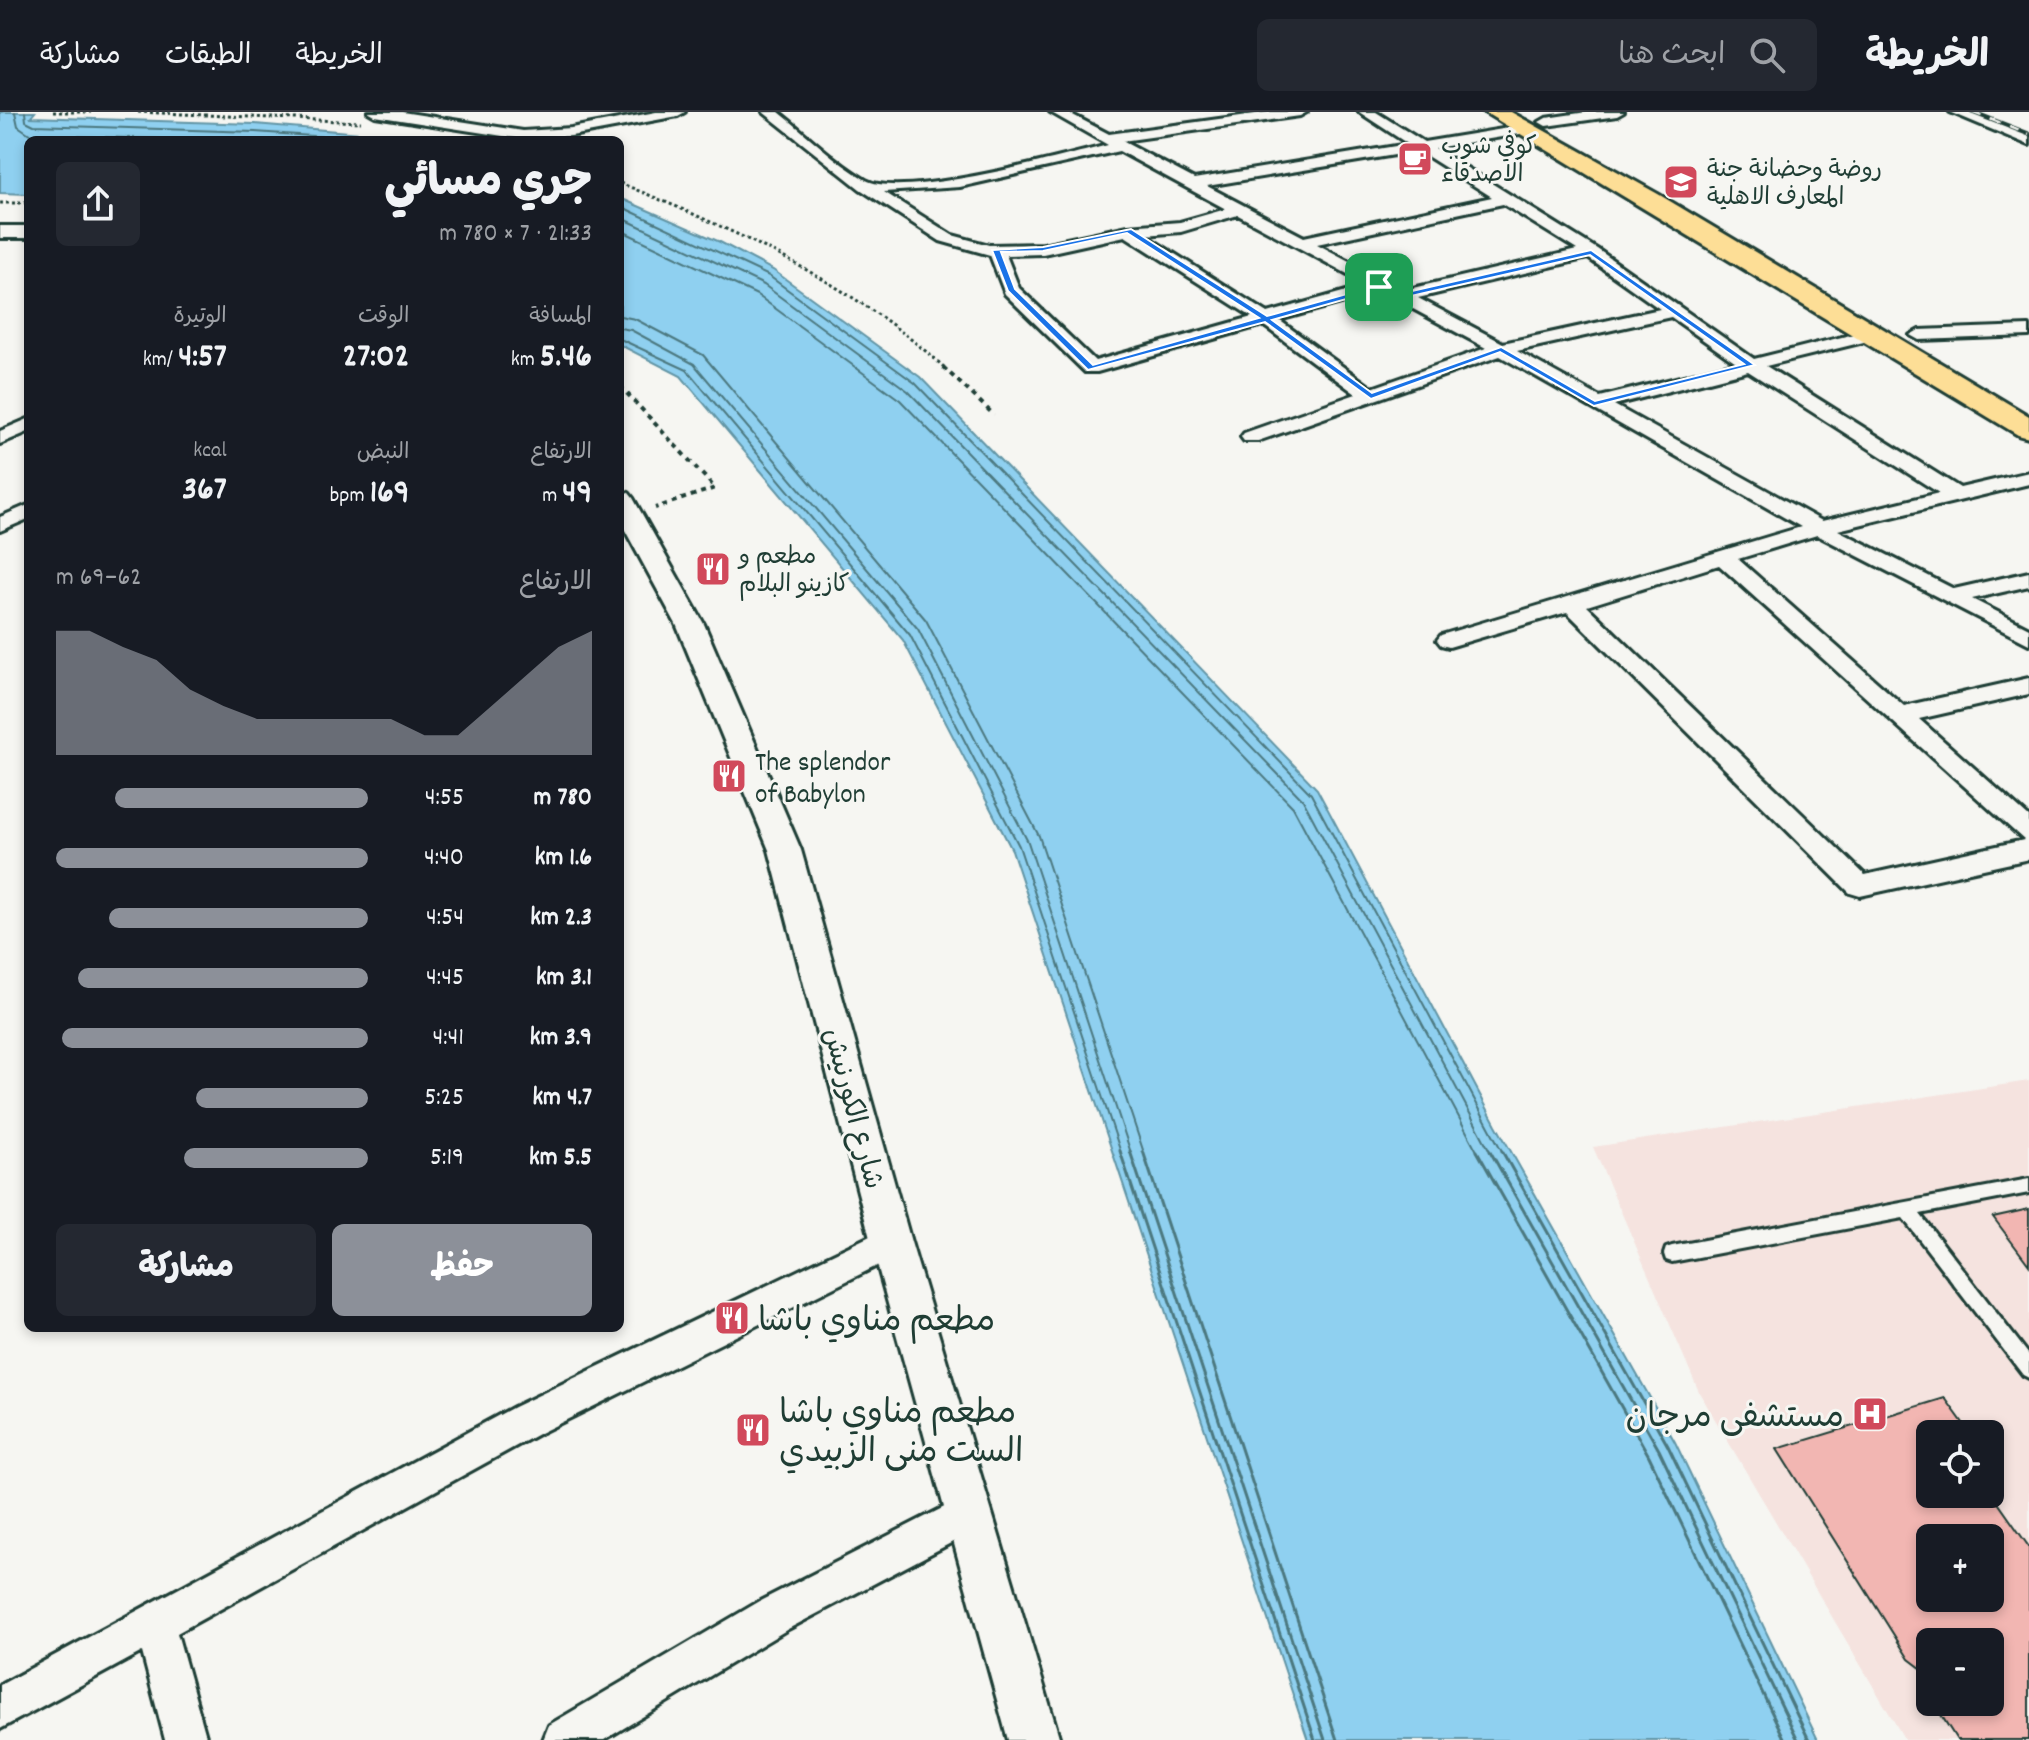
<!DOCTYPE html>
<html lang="ar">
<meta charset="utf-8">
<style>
:root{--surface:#171b24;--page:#242831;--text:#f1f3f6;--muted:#9ea1a6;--line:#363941;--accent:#8c9099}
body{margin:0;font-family:Dekko,"Playpen Sans Arabic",sans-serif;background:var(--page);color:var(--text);direction:rtl;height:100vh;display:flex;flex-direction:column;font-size:30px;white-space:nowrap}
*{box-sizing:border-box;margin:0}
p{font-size:26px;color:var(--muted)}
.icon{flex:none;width:44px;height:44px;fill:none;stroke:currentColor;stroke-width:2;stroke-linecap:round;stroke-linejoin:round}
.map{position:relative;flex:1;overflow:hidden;direction:ltr}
.panel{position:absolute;left:24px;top:24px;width:600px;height:1196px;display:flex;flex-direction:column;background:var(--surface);border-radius:12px;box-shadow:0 4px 12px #0003;direction:rtl}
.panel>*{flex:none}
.controls{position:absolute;left:1916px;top:1308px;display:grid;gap:16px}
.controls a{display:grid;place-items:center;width:88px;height:88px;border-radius:12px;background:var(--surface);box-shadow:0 4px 12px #0003;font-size:40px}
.pin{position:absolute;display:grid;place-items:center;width:68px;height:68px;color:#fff;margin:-34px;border-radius:16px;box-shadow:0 4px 12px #0006}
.round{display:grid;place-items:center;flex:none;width:84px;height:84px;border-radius:12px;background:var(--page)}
.summary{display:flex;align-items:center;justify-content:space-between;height:136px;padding:0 32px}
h1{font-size:44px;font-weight:800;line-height:60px}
.stats{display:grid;grid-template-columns:repeat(3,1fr);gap:12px;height:136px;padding:8px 32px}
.stats div{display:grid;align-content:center}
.stats b{font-size:34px;font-weight:800}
.stats small{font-size:22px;font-weight:400}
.stats p{font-size:22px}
.chart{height:224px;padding:16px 32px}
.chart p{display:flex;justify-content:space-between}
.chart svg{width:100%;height:144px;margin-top:8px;fill:var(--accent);opacity:.7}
.action{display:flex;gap:16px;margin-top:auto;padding:16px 32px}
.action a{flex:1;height:92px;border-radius:12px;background:var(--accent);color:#fff;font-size:32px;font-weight:800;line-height:92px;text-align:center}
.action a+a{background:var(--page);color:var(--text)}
ul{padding:0 32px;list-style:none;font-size:26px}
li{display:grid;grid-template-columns:128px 96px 1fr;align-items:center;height:60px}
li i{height:20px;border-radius:10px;background:var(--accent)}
header{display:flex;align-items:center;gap:48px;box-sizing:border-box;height:112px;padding:0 40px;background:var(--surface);border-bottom:2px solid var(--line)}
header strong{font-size:38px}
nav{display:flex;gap:44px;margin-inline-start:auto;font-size:28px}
.search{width:560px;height:72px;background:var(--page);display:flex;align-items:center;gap:20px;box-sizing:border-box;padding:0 28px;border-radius:12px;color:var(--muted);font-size:30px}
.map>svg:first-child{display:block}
.built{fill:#f5e3df;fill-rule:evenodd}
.water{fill:#8fd0f0;stroke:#6295a5;stroke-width:2}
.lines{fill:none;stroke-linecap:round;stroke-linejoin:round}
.shore-far1{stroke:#4c787f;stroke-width:2}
.shore{stroke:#4c787f;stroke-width:3}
.building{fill:#f2b6b2;stroke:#1f3d34;stroke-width:2;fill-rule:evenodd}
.service-casing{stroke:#1f3d34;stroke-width:6}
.minor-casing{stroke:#1f3d34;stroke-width:6}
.tertiary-casing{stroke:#1f3d34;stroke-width:6}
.primary-casing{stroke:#1f3d34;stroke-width:6}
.path-far1{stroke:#1f3d34;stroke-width:3;stroke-dasharray:3 3;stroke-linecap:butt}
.path{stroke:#1f3d34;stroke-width:4;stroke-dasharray:5 5;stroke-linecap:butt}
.service{fill:#f6f6f2;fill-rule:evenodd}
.minor{fill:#f6f6f2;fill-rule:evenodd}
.tertiary{fill:#f6f6f2;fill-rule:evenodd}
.primary{fill:#fdde96;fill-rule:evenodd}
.rail-casing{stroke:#1f3d34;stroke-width:5}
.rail{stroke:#f6f6f2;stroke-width:3;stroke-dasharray:10;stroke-linecap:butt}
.route{fill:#1a73e8;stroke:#fff;stroke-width:2;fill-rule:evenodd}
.labels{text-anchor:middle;stroke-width:6;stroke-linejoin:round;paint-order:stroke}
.far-poi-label{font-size:24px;fill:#1f3d34;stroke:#f6f6f2;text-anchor:start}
.poi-label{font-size:28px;fill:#1f3d34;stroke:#f6f6f2;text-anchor:start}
.street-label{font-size:28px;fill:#1f3d34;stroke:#f6f6f2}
.near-poi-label{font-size:34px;fill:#1f3d34;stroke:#f6f6f2;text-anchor:start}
</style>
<header>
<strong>الخريطة</strong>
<div class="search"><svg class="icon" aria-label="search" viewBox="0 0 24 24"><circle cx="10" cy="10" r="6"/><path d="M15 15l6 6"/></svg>ابحث هنا</div>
<nav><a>الخريطة</a><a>الطبقات</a><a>مشاركة</a></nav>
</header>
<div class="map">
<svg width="2029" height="1628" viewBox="0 0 2029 1628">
<rect width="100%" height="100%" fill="#f6f6f2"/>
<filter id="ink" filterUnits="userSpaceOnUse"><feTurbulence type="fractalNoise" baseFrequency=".0125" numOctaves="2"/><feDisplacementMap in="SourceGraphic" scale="16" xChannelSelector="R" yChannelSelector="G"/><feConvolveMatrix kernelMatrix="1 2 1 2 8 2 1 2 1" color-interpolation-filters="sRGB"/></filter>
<g filter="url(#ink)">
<path class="built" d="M2029,969V1628H1905L1700,1282L1593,1035ZM1930,1322H1990V1382H1930ZM1930,1426H1990V1486H1930ZM1930,1530H1990V1590H1930Z"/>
<path class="water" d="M0,0H35L31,5L255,12L442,28H28V82L0,81Z
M620,86L720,130L773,158L920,265L1317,677L1496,1013L1675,1330L1818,1628H1308L1012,738L903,528L681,264L620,233Z"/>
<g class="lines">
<path class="shore-far1" d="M15,0L18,14L31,23L196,28
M25,0L26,9L34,13L255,20L369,28
M620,94L769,164L915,271L1311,682L1503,1041
M620,105L764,173L908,279L1303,688L1491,1041
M620,118L757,183L900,288L1293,695L1478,1041
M620,204L635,207L703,243L926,508L1039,724L1144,1041
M620,216L631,218L694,252L918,517L1028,730L1131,1041
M620,227L687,258L910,523L1019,734L1121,1041"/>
<path class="shore" d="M1120,1039L1315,1628
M1130,1039L1325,1628
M1143,1039L1337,1628
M1477,1039L1649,1344L1785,1628
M1490,1039L1659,1338L1798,1628
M1502,1039L1668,1334L1809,1628"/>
</g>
<path class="building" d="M2029,1097V1153L1993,1105Z
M1945,1286L1971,1322H1930V1382H1992L2029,1435V1628H1957L1938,1598L1952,1590H1990V1530H1930V1563L1909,1547L1777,1337ZM1930,1426H1990V1486H1930Z"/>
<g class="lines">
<defs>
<path id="service" d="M2029,1067V1081L1920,1102L2029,1243V1266L2023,1263L1903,1106L1672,1150L1666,1148L1664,1142L1666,1136L1672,1134Z"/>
<path id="minor" d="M368,0H402L523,19L571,16L656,0H685L678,4L571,24L523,27L375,4Z
M763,0H779C807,22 835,50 866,68C902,88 1064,44 1108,33L1050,0H1067L1109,22L1270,0H1307L1300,4L1122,29L1194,67L1408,32L1359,0H1376L1424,30L1527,13L1532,14V20L1435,36L1597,137L1754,247L1874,217L1880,218L1883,222L1880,226L1766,254L1960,376L2029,360V372L1838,418L1954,477L2029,460V474L1972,487L2029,516V532L1817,423L1738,447L1904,594L2029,566V582L1919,607L2029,705V747L1860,784L1850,781L1567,500L1449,535L1441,533L1437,528L1441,523L1801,415L1500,244L1258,329H1244L1241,325L1244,321L1356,282L1263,213L1097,260H1085L1005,182L990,143L940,129L860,77ZM1119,39L1226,97L1180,110L1128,114L1043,132L989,133L952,123L884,80L960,75ZM1419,39L1492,85L1304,125L1207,74ZM1503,92L1577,138L1404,178L1317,132ZM1238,103L1368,173L1268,201L1145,123L1181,120ZM1125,124L1252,205L1095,249L1019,176L1006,143L1043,142ZM1588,146L1660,197L1503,231L1418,186ZM1381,180L1392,189L1400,190L1486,236L1372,276L1279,208ZM1671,205L1736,251L1600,285L1517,239ZM1748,259L1939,381L1822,409L1614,293ZM1719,453L2024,728L1865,763L1587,494Z
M1587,0H1624L1617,4L1546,14L1539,10L1546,6Z
M1950,0H1969L2029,24V33Z
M2029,214V224L1919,228L1910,223L1919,218Z
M28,307V320L0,332V319Z
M28,393V407L0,419V405Z
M891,1114L903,1119L908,1130L903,1141L540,1321L177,1521L207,1628H165L142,1540L0,1617V1573L514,1295Z
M970,1382L983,1388L989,1401L983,1414L788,1517L604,1628H543L549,1613L760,1489Z"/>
<path id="tertiary" d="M0,114H28V126H0Z
M620,378L629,381L633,386L704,512L801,738L911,1130L1060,1628H1008L871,1130L769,738L676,512L620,409Z"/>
<path id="primary" d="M1484,0H1511L1658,82L2029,304V326L2018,323Z"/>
</defs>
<use href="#service" class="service-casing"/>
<use href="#minor" class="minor-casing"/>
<use href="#tertiary" class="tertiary-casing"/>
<use href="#primary" class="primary-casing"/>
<path class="path-far1" d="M53,0H91
M138,0L361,10
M620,71C737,119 852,171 946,257
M0,91H28"/>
<path class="path" d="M943,255L994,303
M620,274L715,376L655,396"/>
<use href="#service" class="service"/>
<use href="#minor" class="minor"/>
<use href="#tertiary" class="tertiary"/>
<use href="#primary" class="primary"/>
<defs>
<path id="rail" d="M1972,0L2029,22"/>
</defs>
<use href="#rail" class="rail-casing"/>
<use href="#rail" class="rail"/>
</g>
</g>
<path class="route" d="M1131,117L1267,204L1379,173L1399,182L1591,138L1755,253L1594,294L1500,240L1371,287L1265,210L1088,258L1008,179L992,138L1043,135ZM1127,121L1259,206L1093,253L1015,177L1001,140L1043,139ZM1590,143L1744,252L1595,289L1501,235L1372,281L1272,208L1378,178L1398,187Z"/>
<defs>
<symbol id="cafe-square" viewBox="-11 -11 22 22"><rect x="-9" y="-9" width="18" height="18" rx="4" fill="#d1495b" stroke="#f6f6f2"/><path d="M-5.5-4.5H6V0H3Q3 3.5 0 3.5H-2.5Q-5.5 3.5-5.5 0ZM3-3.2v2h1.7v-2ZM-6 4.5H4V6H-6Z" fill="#fff"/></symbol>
<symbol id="school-square" viewBox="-11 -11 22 22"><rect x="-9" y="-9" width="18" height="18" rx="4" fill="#d1495b" stroke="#f6f6f2"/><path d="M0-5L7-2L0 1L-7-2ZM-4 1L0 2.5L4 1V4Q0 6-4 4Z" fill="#fff"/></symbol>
<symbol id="restaurant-square" viewBox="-11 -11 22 22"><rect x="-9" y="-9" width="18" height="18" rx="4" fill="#d1495b" stroke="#f6f6f2"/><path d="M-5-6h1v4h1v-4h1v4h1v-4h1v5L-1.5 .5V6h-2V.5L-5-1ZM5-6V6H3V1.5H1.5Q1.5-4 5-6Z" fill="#fff"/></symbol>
<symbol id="hospital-square" viewBox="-11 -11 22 22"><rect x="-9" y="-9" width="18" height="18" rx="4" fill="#d1495b" stroke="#f6f6f2"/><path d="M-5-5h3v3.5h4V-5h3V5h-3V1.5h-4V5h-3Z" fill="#fff"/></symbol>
</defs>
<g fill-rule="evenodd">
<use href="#cafe-square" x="1395" y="27" width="40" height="40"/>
<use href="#school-square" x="1661" y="50" width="40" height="40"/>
<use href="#restaurant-square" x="693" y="437" width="40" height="40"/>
<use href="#restaurant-square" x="709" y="644" width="40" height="40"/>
<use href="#restaurant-square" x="712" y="1186" width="40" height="40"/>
<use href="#hospital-square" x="1850" y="1282" width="40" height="40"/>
<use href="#restaurant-square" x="733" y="1298" width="40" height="40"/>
</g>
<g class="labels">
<g class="far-poi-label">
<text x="1441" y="41">كوفي شوب<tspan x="1441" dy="28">الاصدقاء</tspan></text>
<text x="1707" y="64">روضة وحضانة جنة<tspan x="1707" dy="28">المعارف الاهلية</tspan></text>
<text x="739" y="451">مطعم و<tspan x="739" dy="28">كازينو البلام</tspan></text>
</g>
<g class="poi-label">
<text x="755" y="658">The splendor<tspan x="755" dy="32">of Babylon</tspan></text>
</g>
<g class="street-label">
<text transform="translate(855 996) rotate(75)" y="10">شارع الكورنيش</text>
</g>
<g class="near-poi-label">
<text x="758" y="1218">مطعم مناوي باشا</text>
<text x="779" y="1310">مطعم مناوي باشا<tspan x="779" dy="39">الست منى الزبيدي</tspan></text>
<text x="1844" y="1314" text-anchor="end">مستشفى مرجان</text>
</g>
</g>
</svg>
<div class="controls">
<a><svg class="icon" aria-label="locate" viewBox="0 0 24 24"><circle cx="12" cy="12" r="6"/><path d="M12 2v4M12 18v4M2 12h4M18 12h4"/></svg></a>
<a>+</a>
<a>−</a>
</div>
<div class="pin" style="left:1379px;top:175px;background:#1e9e55"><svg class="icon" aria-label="arrive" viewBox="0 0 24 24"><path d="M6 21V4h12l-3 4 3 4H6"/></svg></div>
<section class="panel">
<div class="summary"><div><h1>جري مسائي</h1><p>21:33 · 7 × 780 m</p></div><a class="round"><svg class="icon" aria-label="share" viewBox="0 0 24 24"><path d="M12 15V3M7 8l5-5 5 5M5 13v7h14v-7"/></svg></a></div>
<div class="stats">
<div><p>المسافة</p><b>5.46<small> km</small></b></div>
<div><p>الوقت</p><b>27:02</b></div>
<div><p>الوتيرة</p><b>4:57<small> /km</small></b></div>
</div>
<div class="stats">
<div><p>الارتفاع</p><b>49<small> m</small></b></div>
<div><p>النبض</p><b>169<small> bpm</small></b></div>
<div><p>kcal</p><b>367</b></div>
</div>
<div class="chart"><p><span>الارتفاع</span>62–69 m</p>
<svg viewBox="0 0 160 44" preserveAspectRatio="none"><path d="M0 44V6L10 6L20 11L30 15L40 24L50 29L60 33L70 33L80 33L90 33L100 33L110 38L120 38L130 29L140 20L150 11L160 6V44z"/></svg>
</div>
<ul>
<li><b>780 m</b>4:55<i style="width:81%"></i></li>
<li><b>1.6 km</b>4:40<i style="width:100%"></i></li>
<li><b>2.3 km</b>4:54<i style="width:83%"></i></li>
<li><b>3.1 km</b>4:45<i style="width:93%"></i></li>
<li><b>3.9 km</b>4:41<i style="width:98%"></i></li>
<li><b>4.7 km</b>5:25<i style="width:55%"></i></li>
<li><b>5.5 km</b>5:19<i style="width:59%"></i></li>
</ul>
<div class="action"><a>حفظ</a><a>مشاركة</a></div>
</section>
</div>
